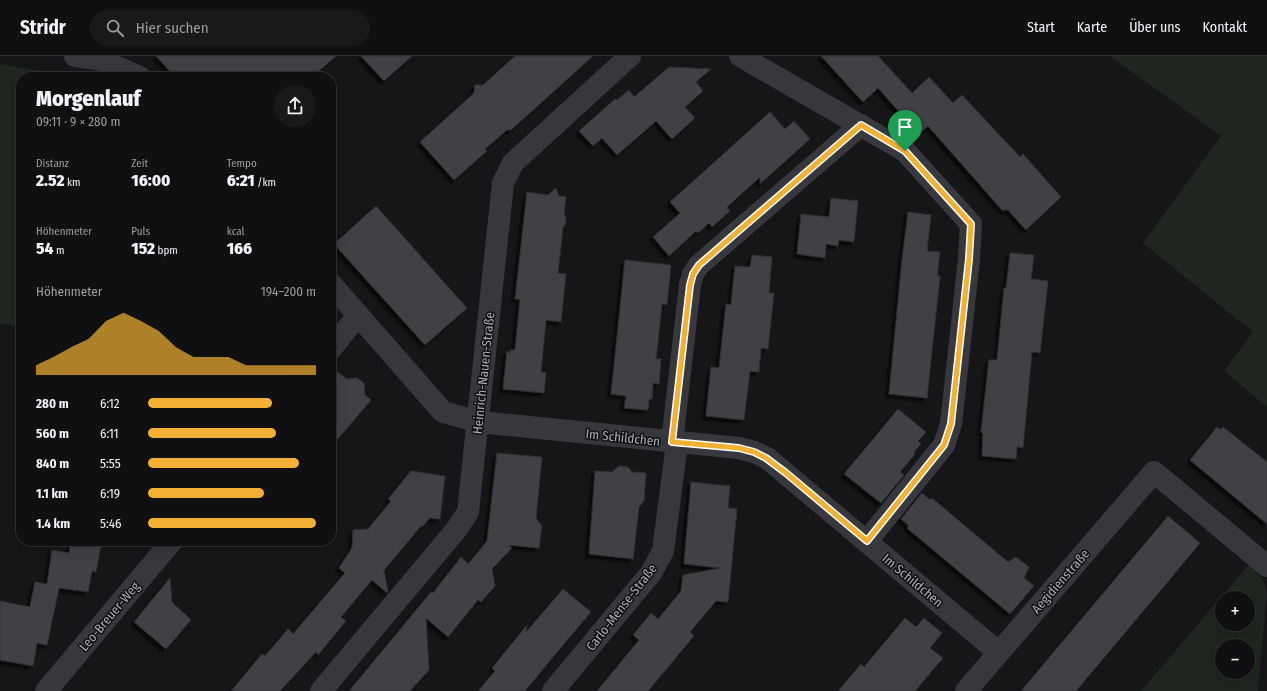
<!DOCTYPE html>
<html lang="de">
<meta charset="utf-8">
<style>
:root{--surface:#101012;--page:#19191b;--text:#f1f3f6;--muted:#9c9d9f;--line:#303032;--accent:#f2b134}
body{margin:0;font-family:"Fira Sans Condensed",sans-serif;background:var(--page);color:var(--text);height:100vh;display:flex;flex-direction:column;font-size:15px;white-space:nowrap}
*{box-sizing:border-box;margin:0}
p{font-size:13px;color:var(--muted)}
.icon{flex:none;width:22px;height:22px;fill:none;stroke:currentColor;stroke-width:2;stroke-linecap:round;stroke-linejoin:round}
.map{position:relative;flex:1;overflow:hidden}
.panel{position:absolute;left:16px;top:16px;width:320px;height:474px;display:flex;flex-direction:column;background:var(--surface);border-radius:16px;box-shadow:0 4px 16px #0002,0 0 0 1px var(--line)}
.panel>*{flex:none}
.tools{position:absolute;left:1215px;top:535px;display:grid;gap:8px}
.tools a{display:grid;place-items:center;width:40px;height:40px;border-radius:50%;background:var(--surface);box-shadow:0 4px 16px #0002,0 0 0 1px var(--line);font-size:20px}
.pin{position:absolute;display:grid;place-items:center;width:34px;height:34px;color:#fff;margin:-41px -17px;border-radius:50% 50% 50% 0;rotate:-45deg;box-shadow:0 0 4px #0007}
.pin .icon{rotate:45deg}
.round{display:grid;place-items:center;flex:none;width:42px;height:42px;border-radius:21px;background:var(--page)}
.headline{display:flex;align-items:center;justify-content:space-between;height:68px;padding:0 20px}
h1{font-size:22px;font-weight:800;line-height:30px}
.figures{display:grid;grid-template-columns:repeat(3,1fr);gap:6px;height:68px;padding:4px 20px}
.figures div{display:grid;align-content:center}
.figures b{font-size:17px;font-weight:800}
.figures small{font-size:11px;font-weight:400}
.figures p{font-size:11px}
.chart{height:112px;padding:8px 20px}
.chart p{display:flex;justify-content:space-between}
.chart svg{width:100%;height:72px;margin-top:4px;fill:var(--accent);opacity:.7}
ul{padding:0 20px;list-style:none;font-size:13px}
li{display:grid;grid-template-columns:64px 48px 1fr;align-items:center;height:30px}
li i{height:10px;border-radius:5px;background:var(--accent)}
header{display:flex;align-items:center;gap:24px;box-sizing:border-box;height:56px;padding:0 20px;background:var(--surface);border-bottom:1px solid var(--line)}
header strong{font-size:19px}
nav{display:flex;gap:22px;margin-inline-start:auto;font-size:14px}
.search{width:280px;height:36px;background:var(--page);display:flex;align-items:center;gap:10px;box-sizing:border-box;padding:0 14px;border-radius:22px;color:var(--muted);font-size:15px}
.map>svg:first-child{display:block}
.green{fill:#1e261f;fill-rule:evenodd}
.building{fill:#404145;stroke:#303034;filter:url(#shadow)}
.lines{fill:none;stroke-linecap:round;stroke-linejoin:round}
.minor{stroke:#37383d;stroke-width:22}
.route-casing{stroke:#fff;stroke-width:8}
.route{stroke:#f2b134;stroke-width:5}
.labels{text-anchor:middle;stroke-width:3;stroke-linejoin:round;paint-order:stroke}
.street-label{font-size:13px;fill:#a8adb8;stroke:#111113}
</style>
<header>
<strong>Stridr</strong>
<div class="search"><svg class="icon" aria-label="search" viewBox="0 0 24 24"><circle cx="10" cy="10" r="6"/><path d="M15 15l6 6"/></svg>Hier suchen</div>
<nav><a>Start</a><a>Karte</a><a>Über uns</a><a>Kontakt</a></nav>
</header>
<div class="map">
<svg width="1267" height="635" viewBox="0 0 1267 635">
<defs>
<filter id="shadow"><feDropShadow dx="-3.5" dy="3.5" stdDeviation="1" flood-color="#0009"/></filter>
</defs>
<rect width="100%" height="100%" fill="#161618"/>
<path class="green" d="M1110,0H1267V351L1224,315L1253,276L1143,187L1221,80Z
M0,8L78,21H21V271L0,268Z
M1249,508C1259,517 1264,523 1267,537L1258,635H1141ZM1222,542H1248V568H1222ZM1222,590H1248V616H1222Z"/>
<path class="building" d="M156,0H336L312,21H175Z
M361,0H412L384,25Z
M515,0H593L511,74H507L485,93L487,95L454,124L420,86L474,37L475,29H483Z
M821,0H878L912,37L929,21L953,47L962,39L1020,101L1023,98L1061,141L1026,174L1008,154H1002L928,70L919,78L878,32L863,46Z
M669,11L711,13L696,26L703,35L685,51L695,62L672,83L656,65L617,99L602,82L593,90L579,75L615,43L617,44L629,34L634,41Z
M770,56L785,73L794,65L810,83L760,128V121L727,151L730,155L712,171L709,167L698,177L696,175L669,200L653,181L680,157L670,146Z
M556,132L559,140L566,141L564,158L566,161L565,169L563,171L558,217L566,218L561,266L546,264L541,316L546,317L544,337L503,333L507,295L510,298V294H515L520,243H515L527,136L548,139Z
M831,142L858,145L854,186L839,184L838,190L826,188L825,202L797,198L801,158L829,161Z
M376,150L467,252L425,289L334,188Z
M908,156L931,159L927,195L940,196L937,220H940L927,342L889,338L902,204Z
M1010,197L1034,199L1031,223L1048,225L1040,297L1032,296L1023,392L1017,391L1016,403L982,400L983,377L981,376L989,304H997L1004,232H1006Z
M752,199L772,201L769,237H774L768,293L761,292L759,316L750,315L744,364L706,360L711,311L719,312L726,248L731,249L735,210L750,211Z
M625,204L671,209L667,249L662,248L656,303H661L659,328L653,327L652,343H649L648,354L624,352L626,340L611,338Z
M331,311L347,323L357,322L364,327L365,339L371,344L331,391Z
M898,353L926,376L918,385L921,388L914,396L915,398L900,416L904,419L881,447L844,418Z
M1217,371L1221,374L1223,371L1267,406V468L1190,404Z
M497,397L542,401L536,462L542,470L539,492L508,489L512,492L492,513L495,530L481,546L478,544L448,581L426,562L429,614L410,635H349L431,536L433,537L461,501L468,508L487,485Z
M619,410L628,411L632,416L646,417L644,445L639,451L633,503L589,498L595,415L612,416Z
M411,415L445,420L440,463L430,462L422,471L421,470L384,514L388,535L387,537L372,524L341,561L346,565L318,599L316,596L280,635H231L262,598L265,600L288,573L293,578L345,517L339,512L352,492L353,474L368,473L391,445L388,443Z
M691,426L730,430L728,452L737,453L728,546L716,545L690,576L694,580L648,635H597L639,584L633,579L651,557L658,563L681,535L683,519L721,512L684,508Z
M922,437L930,444L932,442L1008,506L1016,501L1029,511L1024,522L1034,530L1010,558L907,472L909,470L901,463Z
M1168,460L1200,487L1171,522L1076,635H1021Z
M71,485H102L96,516L92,515L88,536L59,532L47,589L37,587L33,610L0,604V545L30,551L35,526L47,528L52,494L69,497Z
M170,522L172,546L191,564L166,593L134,566Z
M563,533L591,556L568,583L525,635H478L495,615L492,612L527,569L526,576Z
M905,562L916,571L924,562L942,577L930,592L943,602L915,635H838L861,608L864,611Z"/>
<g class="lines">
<path class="minor" d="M75,0L101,4L140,21
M740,0L905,95L971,168L969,203L951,368L944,389L867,485
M331,228L443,356L479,366L739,392L754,396L767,402L998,596
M331,293L358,259
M672,386L690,229L693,218L699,209L861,69
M46,635L172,485
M321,635L456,474L468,456L503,127L513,107L630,0
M553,635L651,517L663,495L677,387
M966,635L1154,416L1267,510"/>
</g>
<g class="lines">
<defs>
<path id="route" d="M861,69L905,95L971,168L969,203L951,368L944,389L867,485L786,417L766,402L754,396L739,392L672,386L690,229L693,218L699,209Z"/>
</defs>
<use href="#route" class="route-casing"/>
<use href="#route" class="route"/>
</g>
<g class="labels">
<g class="street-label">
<text transform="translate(483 317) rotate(-84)" y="5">Heinrich-Nauen-Straße</text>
<text transform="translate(623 381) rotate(6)" y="5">Im Schildchen</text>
<text transform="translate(913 524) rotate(40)" y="5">Im Schildchen</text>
<text transform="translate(1060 525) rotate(-49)" y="5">Aegidienstraße</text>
<text transform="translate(621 551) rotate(-52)" y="5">Carlo-Mense-Straße</text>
<text transform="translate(109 560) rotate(-50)" y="5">Leo-Breuer-Weg</text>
</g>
</g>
</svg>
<div class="tools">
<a>+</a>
<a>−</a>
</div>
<div class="pin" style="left:905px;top:95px;background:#1e9e55"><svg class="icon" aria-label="arrive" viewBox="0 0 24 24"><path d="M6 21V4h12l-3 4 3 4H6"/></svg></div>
<section class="panel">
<div class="headline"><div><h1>Morgenlauf</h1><p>09:11 · 9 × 280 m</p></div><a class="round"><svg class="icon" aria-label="share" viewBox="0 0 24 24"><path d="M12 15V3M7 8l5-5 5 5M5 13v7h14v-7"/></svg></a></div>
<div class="figures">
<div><p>Distanz</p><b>2.52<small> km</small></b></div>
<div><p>Zeit</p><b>16:00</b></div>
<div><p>Tempo</p><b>6:21<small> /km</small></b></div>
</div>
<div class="figures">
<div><p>Höhenmeter</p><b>54<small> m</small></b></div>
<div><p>Puls</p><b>152<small> bpm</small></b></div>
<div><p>kcal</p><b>166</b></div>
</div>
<div class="chart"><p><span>Höhenmeter</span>194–200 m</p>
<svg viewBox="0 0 160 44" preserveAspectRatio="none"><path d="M0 44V38L10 33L20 27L30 22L40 11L50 6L60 11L70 17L80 27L90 33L100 33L110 33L120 38L130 38L140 38L150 38L160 38V44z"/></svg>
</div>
<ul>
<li><b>280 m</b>6:12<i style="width:74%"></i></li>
<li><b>560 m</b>6:11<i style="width:76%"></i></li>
<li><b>840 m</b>5:55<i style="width:90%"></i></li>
<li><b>1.1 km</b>6:19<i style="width:69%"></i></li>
<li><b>1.4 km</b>5:46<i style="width:100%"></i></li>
</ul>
</section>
</div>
